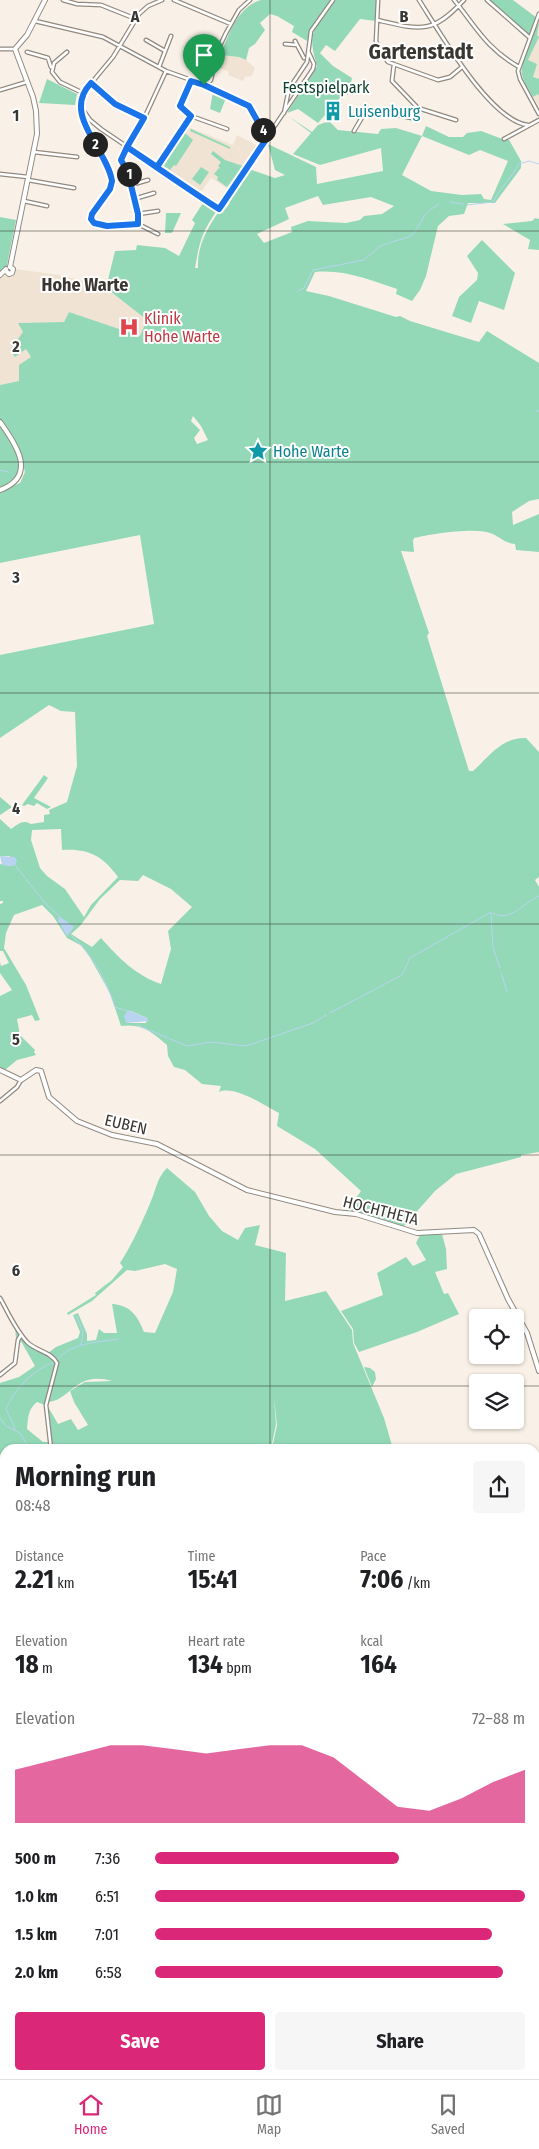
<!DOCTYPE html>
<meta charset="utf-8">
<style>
:root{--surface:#fff;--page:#f6f6f6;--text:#202124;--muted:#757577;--line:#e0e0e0;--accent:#db2777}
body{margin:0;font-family:"Fira Sans Condensed",sans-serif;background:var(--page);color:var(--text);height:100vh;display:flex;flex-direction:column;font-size:19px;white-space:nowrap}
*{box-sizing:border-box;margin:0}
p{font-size:16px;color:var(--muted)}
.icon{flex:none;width:28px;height:28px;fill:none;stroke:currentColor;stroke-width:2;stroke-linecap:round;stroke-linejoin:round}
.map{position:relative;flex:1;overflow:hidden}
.panel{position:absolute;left:0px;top:1444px;width:540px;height:636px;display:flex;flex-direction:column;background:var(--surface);border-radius:15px 15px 0 0;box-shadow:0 1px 4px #0004}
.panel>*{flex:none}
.tools{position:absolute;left:469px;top:1309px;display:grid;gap:10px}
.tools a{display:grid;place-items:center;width:55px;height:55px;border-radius:5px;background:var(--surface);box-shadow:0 1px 4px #0004;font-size:25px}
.pin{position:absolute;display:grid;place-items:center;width:42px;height:42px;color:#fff;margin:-51px -21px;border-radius:50% 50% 50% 0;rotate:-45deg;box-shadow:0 0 5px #0007}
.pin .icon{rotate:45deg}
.km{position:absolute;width:25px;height:25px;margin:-12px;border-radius:50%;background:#222;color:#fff;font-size:14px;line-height:25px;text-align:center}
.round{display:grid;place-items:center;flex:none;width:52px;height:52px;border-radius:5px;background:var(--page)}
.headline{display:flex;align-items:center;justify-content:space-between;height:85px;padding:0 15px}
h1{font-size:28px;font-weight:700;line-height:38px}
.figures{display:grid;grid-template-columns:repeat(3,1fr);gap:8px;height:85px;padding:5px 15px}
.figures div{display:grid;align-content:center}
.figures b{font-size:25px;font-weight:700}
.figures small{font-size:14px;font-weight:400}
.figures p{font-size:14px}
.chart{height:140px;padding:10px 15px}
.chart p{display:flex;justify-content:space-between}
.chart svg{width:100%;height:90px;margin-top:5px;fill:var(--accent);opacity:.7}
.primary-button{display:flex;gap:10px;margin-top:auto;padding:10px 15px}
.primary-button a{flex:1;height:58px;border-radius:5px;background:var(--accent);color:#fff;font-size:20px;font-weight:700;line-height:58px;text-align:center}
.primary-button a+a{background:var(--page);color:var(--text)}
ul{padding:0 15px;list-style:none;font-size:16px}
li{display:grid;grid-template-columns:80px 60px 1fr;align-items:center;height:38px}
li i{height:12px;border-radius:6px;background:var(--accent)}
.tabs{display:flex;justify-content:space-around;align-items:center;height:70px;border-top:1px solid var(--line);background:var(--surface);font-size:14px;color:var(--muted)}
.tabs a{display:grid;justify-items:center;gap:2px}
.tabs .active{color:var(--accent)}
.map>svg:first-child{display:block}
.built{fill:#f0e3d3}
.green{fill:#93d9b7;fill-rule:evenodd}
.water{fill:#b8d4f1}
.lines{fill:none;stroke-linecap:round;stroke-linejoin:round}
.stream{stroke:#b8d4f1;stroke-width:1}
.street-casing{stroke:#918a81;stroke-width:5}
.secondary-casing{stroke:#918a81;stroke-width:6}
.street{stroke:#fff;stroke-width:2.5}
.secondary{stroke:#fff;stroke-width:4}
.route-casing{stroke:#fff;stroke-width:10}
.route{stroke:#1a73e8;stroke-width:6}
.grid{fill:none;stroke:#3a3733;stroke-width:1;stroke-opacity:0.55}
.labels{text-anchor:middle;stroke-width:4;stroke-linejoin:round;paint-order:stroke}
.park-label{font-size:16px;fill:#0d402c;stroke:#fff}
.culture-label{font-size:16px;fill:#0d838f;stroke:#fff;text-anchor:start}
.health-label{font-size:16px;fill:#be3a42;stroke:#fff;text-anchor:start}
.street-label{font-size:16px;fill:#3a3733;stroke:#fff}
.neighbourhood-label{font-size:18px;font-weight:bold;fill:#3a3733;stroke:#fff}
.district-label{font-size:21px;font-weight:bold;fill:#3a3733;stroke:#fff}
.grid-label{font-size:16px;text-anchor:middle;font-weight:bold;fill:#3a3733;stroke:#fff;stroke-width:4;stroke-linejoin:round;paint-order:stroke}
</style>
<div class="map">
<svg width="539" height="2079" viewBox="0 0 539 2079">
<rect width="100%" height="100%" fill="#f9f1e7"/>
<path class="built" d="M539,21V109L522,74L532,38Z
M220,55L239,57L246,60L255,68L252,76L245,77L243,81L228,75L229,72L215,66Z
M186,126L233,145L237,135L258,146L228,189L211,178L199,195L158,166Z
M15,269L59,275L101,285L148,320L140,336L69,312L64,322L19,323L23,332L26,349L31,357L20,381L0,385V277L5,274L12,275Z"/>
<path class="green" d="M261,0H331L313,25L307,41L292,32L294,26L277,16L270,14L260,23L265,30L255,44L249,48L246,60L239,57L220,55C229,35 237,7 261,0Z
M336,0H376V21L360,19L335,51L326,45L320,53L333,66L352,78L348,95L344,93L318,123L298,109L287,113L317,66C306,30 315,29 336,0Z
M488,0H513L537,18L529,36Z
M539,23L537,35L539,37L528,60L537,64L533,77L539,79V96L538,94L533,97C529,90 524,83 522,75C519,66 533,31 539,23Z
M47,79L77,94L75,105L39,103Z
M213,92L226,98L220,113L210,109Z
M288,116L312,132L318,125L329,121L338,130L378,134L381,129L396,128L422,136L426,126L449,137H463L467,133L481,131L505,140L508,138L521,161V168L495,203H468L464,214L449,216L438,226L426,276L420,290L412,301L396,294L397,289C371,280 343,269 315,272L306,291L329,296L396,317L400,316L410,321L479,342L487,331L539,363V499L529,501L512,512L513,525L539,514V552L516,550L515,544C504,543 499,536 490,533C475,527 430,534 414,538L413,541L414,552L401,551L429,633L427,636L469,771H473C490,756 502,737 526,738L539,752V877L535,880L539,887V1152L521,1155V1157L456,1174L435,1191L403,1227L346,1212L361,1191L315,1149L277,1126L279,1113C265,1106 235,1085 219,1092L221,1086L202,1084L185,1070L174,1067L168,1056L167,1045C152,1032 142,1023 121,1026L110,993L88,954L82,946L67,938L53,916L42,905L14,915L6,933L4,948L26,985L40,1020L35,1021L32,1015L17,1019L20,1035L35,1050L34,1052L36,1055L17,1060L5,1070L0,1068V996L12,990L0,973V962L1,966L9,963L3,951H0V904L3,903V901H0V864L11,866L10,856H0V819L11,829C18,824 23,819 31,824L44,822V815L50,814L49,810L67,802L77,766L75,712L61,711L49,705L0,738V655L154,624L140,535L0,563V491L20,483L25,472L20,452L13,436L0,420V385L19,381V365L31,357L26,349L15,357L10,350L23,332L18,323L64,322L69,312L140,336L147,320L106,288L115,251L136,250L137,245L165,248L179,256L195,223L192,220L205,200L218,209C202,232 200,240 195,268H198C197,246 207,229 219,211L222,213L230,203L227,201L249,169L275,178L285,175L275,170L268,144L316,167L317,184L383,171L381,148L320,165L293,154L311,133ZM422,136L469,155L480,150L508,161L491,200L484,199L481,194L462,195L431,191L402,175ZM318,196L323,205L371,197L394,206L382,214L364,216L360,220L346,223L308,221L291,227L292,232L264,243L257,234L289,219L285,208ZM193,416L201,426L208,440L197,444L194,438L200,430L191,421ZM61,829L62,850C88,848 103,856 118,877L91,905L84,917L65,889L47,876L40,868L31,840L32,830ZM143,875L171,889L192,907L168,931L171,949L161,984C135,975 119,958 101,938L92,947L71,934L80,926L100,899L120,880L138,881ZM131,1011L147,1018L146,1023H126Z
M191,129L230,147V149L190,131Z
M184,132L193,140L176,166L174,165L170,170L161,164Z
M213,151L225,160L243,166L227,187L217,180L218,177L214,174L219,168L221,169L218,166L221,162L211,154Z
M201,167L209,172L200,185L192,179Z
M166,213H181L172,233H165Z
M0,217L16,220L6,270L0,274Z
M535,218L539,219V250L528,249L530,240L503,224L532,221Z
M482,240L515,273L504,310L479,301L471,323L452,316L459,297L477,280L478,273L467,256Z
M0,424C17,446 34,473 0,489Z
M44,775L48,778L34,798L51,807L47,809L37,803L34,806L28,804L24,806L22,805Z
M0,797L12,807L0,815Z
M167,1168L195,1192L209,1216L222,1231L238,1240L245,1228L260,1225L255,1245L286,1253L285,1301L326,1291L352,1330L353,1343L384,1418L393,1449H272L277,1425L274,1398L276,1424L271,1449H52L47,1405L58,1424L71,1419L78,1430L88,1425L74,1402L70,1391L85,1382L112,1381C75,1370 71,1401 47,1402L57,1368L55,1357L48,1353L56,1347L78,1338L80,1332L73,1315L78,1313L87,1334V1341L96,1340L99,1329L104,1333H117L112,1304C131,1305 138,1317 144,1332L155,1333L173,1292L177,1269L165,1264L135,1271L127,1270L92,1301L68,1315L67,1313L96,1295L95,1293L112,1280L123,1267L120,1263C133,1243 144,1218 153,1196C157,1185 158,1177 167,1168Z
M442,1234L446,1249L447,1269L435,1272L444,1294L448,1293L459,1314L417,1332L359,1352L354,1343L353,1329L341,1311L383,1295L377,1273L406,1257L413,1266L426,1260L416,1243L420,1235Z
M15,1325L32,1347L51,1356L56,1364L45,1405L37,1402C28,1409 28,1418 27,1429L43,1442H49L50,1449H5V1457L0,1454V1383L19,1377L35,1366L22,1343L16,1339Z
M364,1367L370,1368L375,1372L376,1379L372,1387Z
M0,1524H5V1617H0Z
M0,1620H5V1825L0,1822Z
M535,1722L539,1724V1841L535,1842Z
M539,1842V1950L535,1951V1844Z
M5,1875V1932L0,1925V1880Z
M535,1987H539V2037L535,2038Z
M89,2075H127L121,2076L122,2079H92Z
M165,2075H222L219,2078L209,2076L199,2079H164Z"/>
<path class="water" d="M0,856L15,857L17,861L15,865L11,866L2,865Z
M59,916L74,927L67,936L58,921Z
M128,1010L147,1018L149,1021L126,1023L124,1016Z"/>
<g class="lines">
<path class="stream" d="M450,202L463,204
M467,205L493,202C500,188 511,178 519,164L529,161L539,164
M298,291L304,288L313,270L364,260L380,246L408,237L414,233L427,212L439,204
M537,411H539
M0,470L9,472
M15,865L45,903L59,916
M491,913L493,947L500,968
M492,913C512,923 522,903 539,896
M72,936C93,956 106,980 115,1007L127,1011
M501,972L507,992
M330,1013L402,975L410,958L491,912
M137,1025L187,1046L211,1042L246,1046L313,1023L326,1015
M76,1315L83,1332L81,1345
M57,1360C72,1342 95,1343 118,1339
M0,1418L6,1426L20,1433L30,1449
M14,1430L15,1428L6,1409C15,1388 33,1370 54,1362
M130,2075L133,2079
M173,2079L178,2075"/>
<defs>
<path id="street" d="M63,0L77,4L101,5L136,19
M162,0L148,6L139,14L113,57L83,93L81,107L90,120L101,129L219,209L313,69L314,64L309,53
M174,0L231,24
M378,0L376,41L380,51L388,62L438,80L450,77L462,67
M419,0C439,31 490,121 528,125
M454,0C477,28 486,48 519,67
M487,0L529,37
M539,14L518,71L520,79L539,114
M377,20C420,30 432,35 464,0
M35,21L103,37L166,71L205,85L247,104L267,138
M146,40L165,51
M295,41L304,58
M285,44L297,45
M0,49H15
M27,52L48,58L51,67
M67,52L54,63L52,72L60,82L83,93
M394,64L392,81L418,108L456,120
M159,67L171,36
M191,81L181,101L182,109L191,116L227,129
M91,84L115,104L144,118
M205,85L211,80L217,52L226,33L239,10L250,0
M0,90L27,82
M83,111L86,129L112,181C110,195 89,207 92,221L101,226L138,224L158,234
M284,113L289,89L307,62L311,31L333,0
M354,131L367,109L412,118L418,108
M504,139L539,120
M34,152L77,157
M157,167L191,116
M0,174L28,177
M28,180L74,188
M131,185L148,180
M134,199L154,193
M24,201L47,206
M138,214L158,211
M138,224V214L128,173L121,158L142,123L166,71
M0,1101L17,1087L21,1080
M0,1298C8,1312 16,1331 28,1343C37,1351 51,1352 57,1363L46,1405L51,1449
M0,1375L15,1363L18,1340L21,1335
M535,1634L539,1635
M535,1642L539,1644
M535,1692L539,1693
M57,2075L59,2079
M139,2075L140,2079"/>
<path id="secondary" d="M10,267L37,134L36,111L33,97L15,49L27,35L45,0
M6,271L9,274L12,273L13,269L10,267
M0,275L6,269
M0,422C16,444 38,476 0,490
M0,1070L21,1080L36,1070L41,1071L49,1097L77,1121L112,1135L157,1144L247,1190L335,1212L356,1214L417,1233L474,1230L479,1234L508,1299L527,1333L539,1371
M535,1586L539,1579
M0,1619H5"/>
</defs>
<use href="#street" class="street-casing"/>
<use href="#secondary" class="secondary-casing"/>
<use href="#street" class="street"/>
<use href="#secondary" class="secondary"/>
</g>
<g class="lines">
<defs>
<path id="route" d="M204,85L191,81L180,106L191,116L157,167L127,147L121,160L128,173L138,214V224L107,226L94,223L91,219L92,214L110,189L112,181C107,149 61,114 91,83L115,104L144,118L127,147C158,168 188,189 219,209L267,138L249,106L204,85"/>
</defs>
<use href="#route" class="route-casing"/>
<use href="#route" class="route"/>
</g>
<path class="grid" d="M270,0V1449M0,231H539M0,462H539M0,693H539M0,924H539M0,1155H539M0,1386H478M515,1386H539M0,1617H5M535,1617H539M0,1848H5M535,1848H539M270,2075V2079"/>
<defs>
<symbol id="building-bare" viewBox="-9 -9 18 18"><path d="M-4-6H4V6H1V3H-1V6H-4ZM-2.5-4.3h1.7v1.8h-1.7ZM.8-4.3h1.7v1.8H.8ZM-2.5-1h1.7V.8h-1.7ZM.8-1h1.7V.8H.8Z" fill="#0f9aa8" stroke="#fff" stroke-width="2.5" paint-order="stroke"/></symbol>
<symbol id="hospital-bare" viewBox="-9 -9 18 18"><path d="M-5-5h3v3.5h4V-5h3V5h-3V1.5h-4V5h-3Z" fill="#e0444e" stroke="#fff" stroke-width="2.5" paint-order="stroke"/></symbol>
<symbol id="sight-bare" viewBox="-9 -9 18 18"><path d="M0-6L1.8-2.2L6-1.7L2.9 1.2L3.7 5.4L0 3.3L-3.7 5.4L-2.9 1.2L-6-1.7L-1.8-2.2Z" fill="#0f9aa8" stroke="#fff" stroke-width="2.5" paint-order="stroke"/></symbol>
</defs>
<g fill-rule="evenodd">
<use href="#building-bare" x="319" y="97" width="28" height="28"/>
<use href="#hospital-bare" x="115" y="313" width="28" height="28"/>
<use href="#sight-bare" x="244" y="437" width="28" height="28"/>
</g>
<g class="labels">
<g class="park-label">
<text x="326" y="93">Festspielpark</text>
</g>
<g class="culture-label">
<text x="348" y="117">Luisenburg</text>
<text x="273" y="457">Hohe Warte</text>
</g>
<g class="health-label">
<text x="144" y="324">Klinik<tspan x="144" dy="18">Hohe Warte</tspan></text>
</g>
<g class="street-label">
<text transform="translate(126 1124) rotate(13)" y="6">EUBEN</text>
<text transform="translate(381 1210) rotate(14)" y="6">HOCHTHETA</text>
</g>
<g class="neighbourhood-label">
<text x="85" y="291">Hohe Warte</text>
</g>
<g class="district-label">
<text x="421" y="59">Gartenstadt</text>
</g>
</g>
<g class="grid-label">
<text x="135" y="22">A</text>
<text x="404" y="22">B</text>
<text x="16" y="121">1</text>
<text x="16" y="352">2</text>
<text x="16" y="583">3</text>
<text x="16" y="814">4</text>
<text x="16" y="1045">5</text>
<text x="16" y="1276">6</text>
</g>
</svg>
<div class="tools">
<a><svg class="icon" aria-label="locate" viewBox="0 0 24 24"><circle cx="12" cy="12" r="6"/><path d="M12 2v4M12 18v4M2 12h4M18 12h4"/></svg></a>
<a><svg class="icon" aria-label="layers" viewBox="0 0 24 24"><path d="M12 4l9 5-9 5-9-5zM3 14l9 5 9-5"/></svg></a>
</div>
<div class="pin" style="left:204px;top:85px;background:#1e9e55"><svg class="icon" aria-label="arrive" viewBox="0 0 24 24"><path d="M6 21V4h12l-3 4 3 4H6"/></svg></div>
<b class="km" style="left:129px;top:174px">1</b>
<b class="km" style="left:95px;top:144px">2</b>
<b class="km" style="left:263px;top:130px">4</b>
<section class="panel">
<div class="headline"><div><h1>Morning run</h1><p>08:48</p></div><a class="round"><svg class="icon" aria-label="share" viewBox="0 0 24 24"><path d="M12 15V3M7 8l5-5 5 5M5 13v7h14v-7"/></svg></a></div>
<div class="figures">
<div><p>Distance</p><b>2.21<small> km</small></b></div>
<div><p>Time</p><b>15:41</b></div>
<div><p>Pace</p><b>7:06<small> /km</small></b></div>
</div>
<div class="figures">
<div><p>Elevation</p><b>18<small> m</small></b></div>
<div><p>Heart rate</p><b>134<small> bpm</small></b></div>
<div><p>kcal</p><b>164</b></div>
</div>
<div class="chart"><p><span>Elevation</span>72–88 m</p>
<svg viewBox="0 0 160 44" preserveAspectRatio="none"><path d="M0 44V18L10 14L20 10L30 6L40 6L50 8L60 10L70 8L80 6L90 6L100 12L110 24L120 36L130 38L140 32L150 24L160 18V44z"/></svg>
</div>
<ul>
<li><b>500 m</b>7:36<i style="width:66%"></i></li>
<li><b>1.0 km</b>6:51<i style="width:100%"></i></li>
<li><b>1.5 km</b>7:01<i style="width:91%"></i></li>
<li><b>2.0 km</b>6:58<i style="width:94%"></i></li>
</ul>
<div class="primary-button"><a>Save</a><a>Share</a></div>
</section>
</div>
<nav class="tabs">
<a class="active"><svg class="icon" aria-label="home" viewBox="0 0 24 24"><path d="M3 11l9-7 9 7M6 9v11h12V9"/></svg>Home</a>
<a><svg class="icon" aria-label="map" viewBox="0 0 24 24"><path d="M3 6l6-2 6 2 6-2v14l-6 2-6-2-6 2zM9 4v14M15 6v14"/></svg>Map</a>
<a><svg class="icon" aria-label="saved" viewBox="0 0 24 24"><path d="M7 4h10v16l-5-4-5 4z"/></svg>Saved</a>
</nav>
